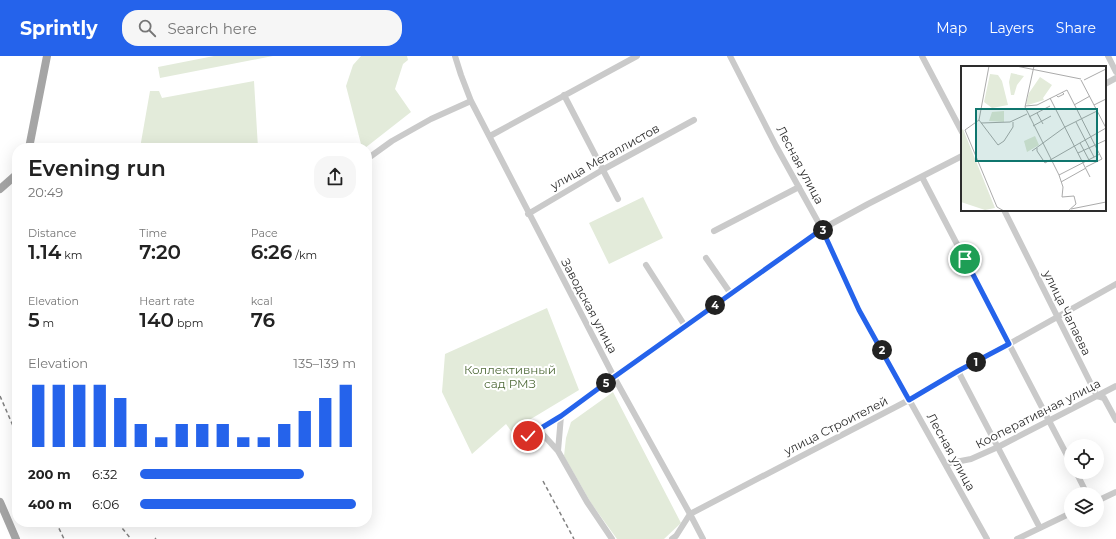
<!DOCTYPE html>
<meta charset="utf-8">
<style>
:root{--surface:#fff;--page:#f6f6f6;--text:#222;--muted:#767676;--accent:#2563eb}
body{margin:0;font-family:Montserrat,sans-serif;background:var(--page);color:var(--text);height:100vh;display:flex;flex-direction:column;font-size:15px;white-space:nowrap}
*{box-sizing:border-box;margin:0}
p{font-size:13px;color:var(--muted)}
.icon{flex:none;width:22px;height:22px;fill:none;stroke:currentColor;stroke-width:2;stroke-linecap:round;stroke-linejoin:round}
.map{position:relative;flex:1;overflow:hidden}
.side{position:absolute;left:12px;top:87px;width:360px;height:384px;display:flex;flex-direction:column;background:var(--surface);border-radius:16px;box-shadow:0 4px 16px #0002}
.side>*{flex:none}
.controls{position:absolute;left:1064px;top:383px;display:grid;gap:8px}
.controls a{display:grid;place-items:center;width:40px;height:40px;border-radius:50%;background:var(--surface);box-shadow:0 4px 16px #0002;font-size:20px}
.pin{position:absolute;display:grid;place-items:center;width:34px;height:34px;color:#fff;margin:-17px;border:2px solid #fff;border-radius:50%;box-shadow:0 1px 4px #0007}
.km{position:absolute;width:20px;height:20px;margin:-10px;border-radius:50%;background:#222;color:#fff;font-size:11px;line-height:20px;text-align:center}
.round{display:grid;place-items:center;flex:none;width:42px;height:42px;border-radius:16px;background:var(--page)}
.headline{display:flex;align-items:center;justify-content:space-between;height:68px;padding:0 16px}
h1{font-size:22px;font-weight:600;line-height:30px}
.stats{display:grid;grid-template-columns:repeat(3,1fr);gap:6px;height:68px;padding:4px 16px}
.stats div{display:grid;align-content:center}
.stats b{font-size:20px;font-weight:600}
.stats small{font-size:11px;font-weight:400}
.stats p{font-size:11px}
.chart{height:112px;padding:8px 16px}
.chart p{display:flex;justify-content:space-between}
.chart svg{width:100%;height:72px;margin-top:4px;stroke:var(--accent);stroke-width:6}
ul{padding:0 16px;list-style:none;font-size:13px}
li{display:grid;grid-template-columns:64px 48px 1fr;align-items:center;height:30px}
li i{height:10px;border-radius:5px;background:var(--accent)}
header{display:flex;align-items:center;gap:24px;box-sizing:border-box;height:56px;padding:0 20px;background:var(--accent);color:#fff}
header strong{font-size:19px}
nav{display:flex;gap:22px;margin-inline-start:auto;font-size:14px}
.search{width:280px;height:36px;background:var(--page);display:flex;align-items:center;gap:10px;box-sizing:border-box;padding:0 14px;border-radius:16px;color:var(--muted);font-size:15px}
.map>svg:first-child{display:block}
.green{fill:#e3ebda}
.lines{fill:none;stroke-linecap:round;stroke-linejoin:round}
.minor{stroke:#cacaca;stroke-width:6}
.major{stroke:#a5a5a5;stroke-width:8}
.rail{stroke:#828282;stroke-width:1.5;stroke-dasharray:4 3;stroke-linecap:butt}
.route-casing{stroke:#fff;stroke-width:8}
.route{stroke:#2563eb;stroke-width:5}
.labels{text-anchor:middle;stroke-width:4;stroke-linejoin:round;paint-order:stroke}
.street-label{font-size:12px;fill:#2d2d2d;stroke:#fff}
.park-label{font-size:12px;fill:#4f6a39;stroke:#fff}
.inset-road{fill:none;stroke:#ababab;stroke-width:1}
.view{fill:#0f766e;fill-opacity:0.15;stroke:#0f766e;stroke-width:2}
.inset-edge{fill:none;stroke:#2d2d2d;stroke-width:2}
</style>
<header>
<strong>Sprintly</strong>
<div class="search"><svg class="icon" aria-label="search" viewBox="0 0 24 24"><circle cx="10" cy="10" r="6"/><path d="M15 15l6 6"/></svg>Search here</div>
<nav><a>Map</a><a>Layers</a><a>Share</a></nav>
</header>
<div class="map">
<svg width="1116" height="483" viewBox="0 0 1116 483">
<rect width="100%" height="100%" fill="#fff"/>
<path class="green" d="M214,0H273L160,22L158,11Z
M361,0H407L408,4L403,8L395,33L411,56L365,92H362L346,30L353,9Z
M254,25L258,92H140L150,35H159L162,42Z
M643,141L663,182L609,208L589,167Z
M547,252L579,334L511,375L506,368L472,398L442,336L445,298Z
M613,336L681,467L664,483H617L591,447L564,400L566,382L571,366Z"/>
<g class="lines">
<path class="minor" d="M455,0L461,19L471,45L614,321L690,458L703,483
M730,0L776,90L822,173L859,254L987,483
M922,0L962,76
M1108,0L1116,16
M1105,28L1116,22
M564,39L618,143
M490,80L637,0
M367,103L392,85L431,63L471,45
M922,121L1071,407
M1004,154L1097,340L1104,342L1116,364
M528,158L604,113L694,64
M714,175L799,131
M706,202L731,238
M646,209L685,270
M958,315L1040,472
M561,360L558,395L587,446L612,483
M539,374L558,395
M518,388L561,360L614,321L822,173L868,148L962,100
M945,408L971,403L998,391L1116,330
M1076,416L1087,438
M1097,445L1116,436
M672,483L676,480L690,458L909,344L958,315L1009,288L1116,228
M1017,483L1071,457"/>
<path class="major" d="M29,92L47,0
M0,133L17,118
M0,446L16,483"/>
<path class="rail" d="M0,340L17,379
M543,425L574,483
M56,466L64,483
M118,467L131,483
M155,482L156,483"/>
</g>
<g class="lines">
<defs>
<path id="route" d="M528,380L561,360L614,321L822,173L859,254L909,344L958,315L1009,288L965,203"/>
</defs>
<use href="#route" class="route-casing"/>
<use href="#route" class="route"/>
</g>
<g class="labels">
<g class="street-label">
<text transform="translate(605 101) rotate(-29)" y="4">улица Металлистов</text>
<text transform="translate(800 109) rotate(62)" y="4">Лесная улица</text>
<text transform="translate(589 250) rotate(62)" y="4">Заводская улица</text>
<text transform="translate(1067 257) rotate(64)" y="4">улица Чапаева</text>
<text transform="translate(1038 358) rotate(-27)" y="4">Кооперативная улица</text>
<text transform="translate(836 370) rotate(-27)" y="4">улица Строителей</text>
<text transform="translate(951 396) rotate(61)" y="4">Лесная улица</text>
</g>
<g class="park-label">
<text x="510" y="318">Коллективный<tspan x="510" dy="14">сад РМЗ</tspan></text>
</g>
</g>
<g transform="translate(961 10)">
<rect width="145" height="145" fill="#fff"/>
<path d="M50,7L63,10L56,19L53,29H50L48,16ZM29,8L37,9L41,15L47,39L31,42L23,36ZM79,11L91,19L82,32L83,34L67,39L65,38L68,27ZM43,45V56L28,55L31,46ZM2,63L34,142L24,144L0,136V65ZM74,70L78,79L66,86L63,75Z" fill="#e3ebda"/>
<path class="inset-road" d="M28,0L18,54L4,64L36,141L43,145M55,0L120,13M73,0L64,41L98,109L102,121L101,131L113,130L115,138L107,145M120,14L145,62M123,14L145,3M95,29L97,31L103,28L101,26M89,32L129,111M113,39L129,30M133,39L145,33M64,40L76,39L106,24L141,93M76,47L82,58M68,51L89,40M18,54L37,79L43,75L52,61V56M115,56L133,91M20,57L49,56L66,48M72,60L90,50M119,77L128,94M76,82V85L84,97L145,62M71,85L104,61L136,45M117,87L145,74M125,101L141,93M98,109L139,88M100,116L125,102M110,143L145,136"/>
<path class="view" d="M15,43H136V95H15Z"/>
<rect width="145" height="145" class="inset-edge"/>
</g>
</svg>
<div class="controls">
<a><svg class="icon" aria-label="locate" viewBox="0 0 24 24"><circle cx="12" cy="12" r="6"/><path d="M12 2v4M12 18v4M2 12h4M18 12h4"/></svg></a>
<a><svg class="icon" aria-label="layers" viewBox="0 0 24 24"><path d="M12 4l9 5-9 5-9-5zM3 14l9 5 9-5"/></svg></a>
</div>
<div class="pin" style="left:965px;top:203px;background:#1e9e55"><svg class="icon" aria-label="arrive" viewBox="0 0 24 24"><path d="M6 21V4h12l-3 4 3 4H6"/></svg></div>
<div class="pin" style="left:528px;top:380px;background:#d93025"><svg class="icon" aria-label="check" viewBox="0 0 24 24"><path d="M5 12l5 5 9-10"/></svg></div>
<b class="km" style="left:976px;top:306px">1</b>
<b class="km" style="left:882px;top:294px">2</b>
<b class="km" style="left:823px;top:174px">3</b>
<b class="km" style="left:715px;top:249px">4</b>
<b class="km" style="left:606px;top:327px">5</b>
<section class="side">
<div class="headline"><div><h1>Evening run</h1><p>20:49</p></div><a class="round"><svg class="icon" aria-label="share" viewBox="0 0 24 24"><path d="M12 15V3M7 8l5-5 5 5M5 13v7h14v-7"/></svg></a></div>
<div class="stats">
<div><p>Distance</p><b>1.14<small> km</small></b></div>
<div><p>Time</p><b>7:20</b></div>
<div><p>Pace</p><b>6:26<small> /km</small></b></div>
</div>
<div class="stats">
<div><p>Elevation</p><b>5<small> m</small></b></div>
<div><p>Heart rate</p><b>140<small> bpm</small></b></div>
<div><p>kcal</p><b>76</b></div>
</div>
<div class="chart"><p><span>Elevation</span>135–139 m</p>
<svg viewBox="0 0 160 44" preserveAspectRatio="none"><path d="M5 44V6M15 44V6M25 44V6M35 44V6M45 44V14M55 44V30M65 44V38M75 44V30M85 44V30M95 44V30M105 44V38M115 44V38M125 44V30M135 44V22M145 44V14M155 44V6"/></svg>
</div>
<ul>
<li><b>200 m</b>6:32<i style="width:76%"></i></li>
<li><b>400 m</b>6:06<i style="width:100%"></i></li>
</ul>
</section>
</div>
